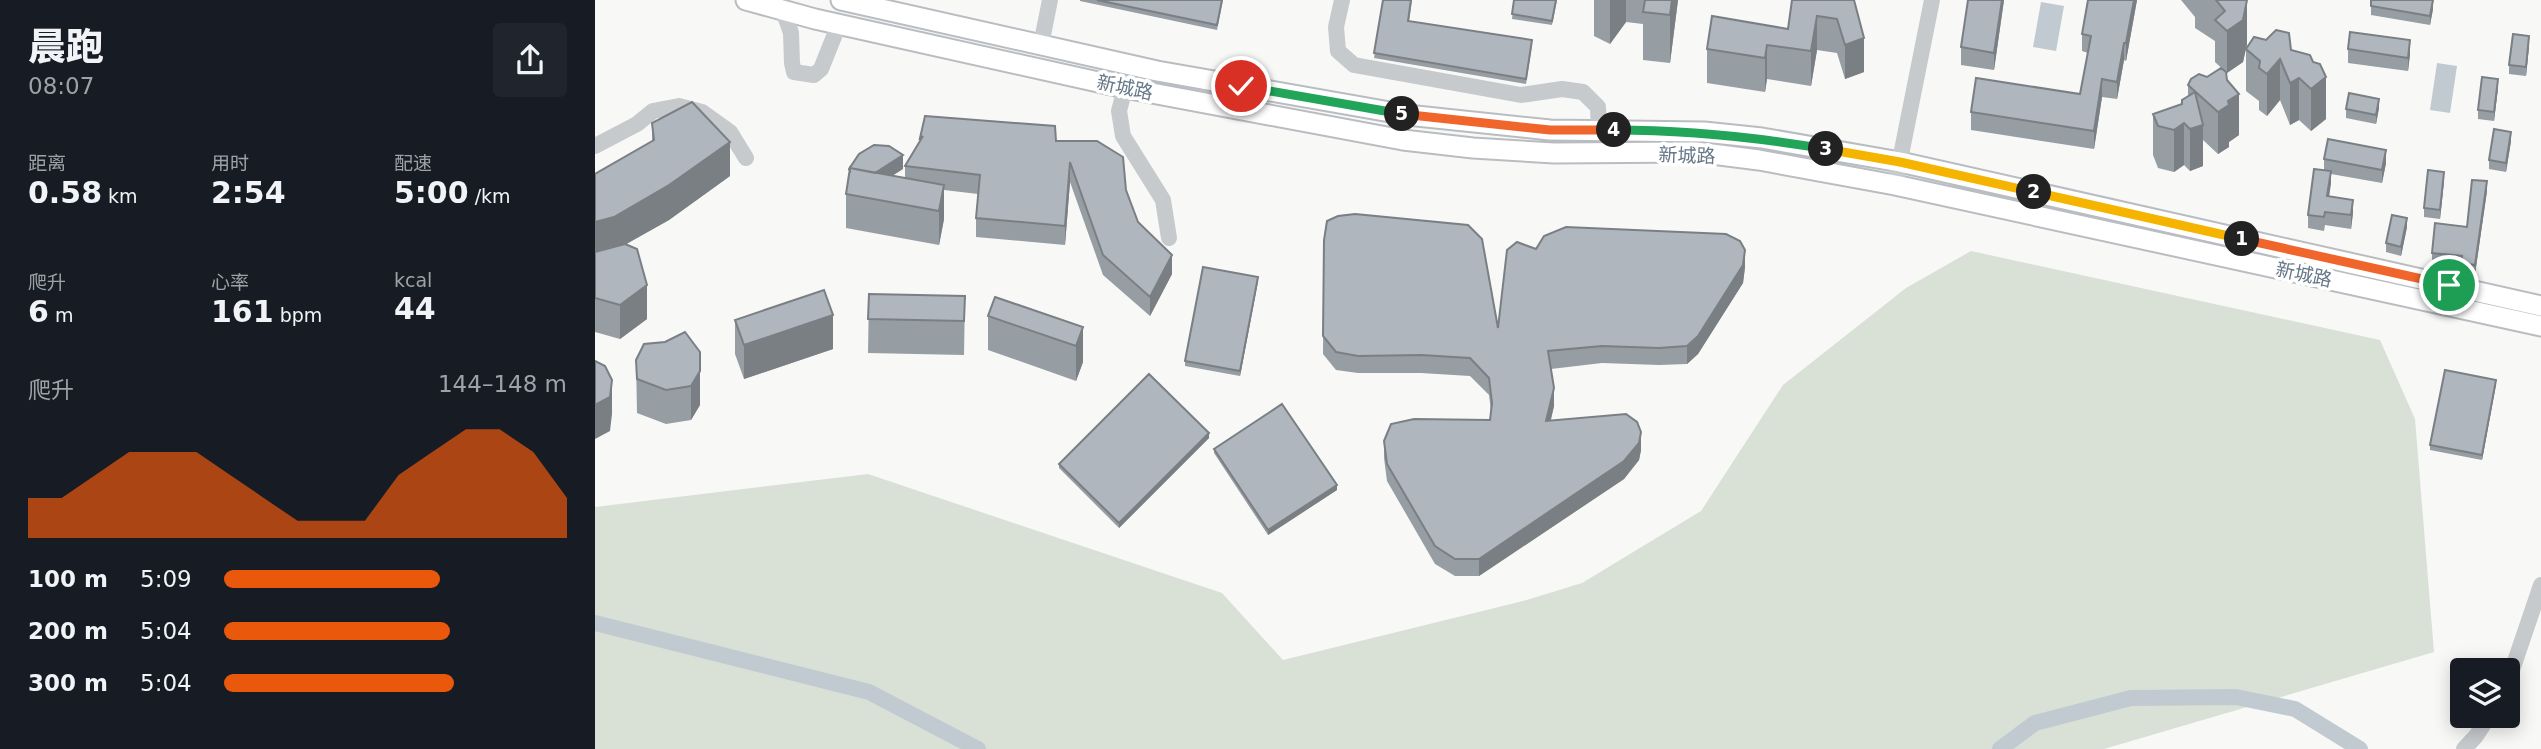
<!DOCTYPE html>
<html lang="zh">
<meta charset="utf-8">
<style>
:root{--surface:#171b24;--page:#20242c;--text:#f1f3f6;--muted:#9ea1a6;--accent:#ea580c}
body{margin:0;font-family:"DejaVu Sans","Noto Sans SC",sans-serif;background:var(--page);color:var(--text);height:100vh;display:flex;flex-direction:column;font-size:26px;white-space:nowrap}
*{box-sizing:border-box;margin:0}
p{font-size:23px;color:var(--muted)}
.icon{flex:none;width:38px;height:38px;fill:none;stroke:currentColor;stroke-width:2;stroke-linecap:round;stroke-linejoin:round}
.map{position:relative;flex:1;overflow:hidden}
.panel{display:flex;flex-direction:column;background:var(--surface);width:595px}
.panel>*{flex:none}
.controls{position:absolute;left:1855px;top:658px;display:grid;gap:14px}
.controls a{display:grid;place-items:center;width:70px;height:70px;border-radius:7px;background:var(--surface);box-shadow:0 4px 18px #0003;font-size:35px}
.pin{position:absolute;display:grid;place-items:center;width:60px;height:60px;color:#fff;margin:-30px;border:4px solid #fff;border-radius:50%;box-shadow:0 2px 7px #0007}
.km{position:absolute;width:35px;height:35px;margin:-18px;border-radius:50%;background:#222;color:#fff;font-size:19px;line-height:35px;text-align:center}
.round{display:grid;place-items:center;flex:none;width:74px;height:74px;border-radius:7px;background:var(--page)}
.summary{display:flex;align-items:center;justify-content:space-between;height:119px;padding:0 28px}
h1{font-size:38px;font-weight:800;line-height:52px}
.stats{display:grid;grid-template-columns:repeat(3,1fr);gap:10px;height:119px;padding:7px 28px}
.stats div{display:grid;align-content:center}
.stats b{font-size:30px;font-weight:800}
.stats small{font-size:19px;font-weight:400}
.stats p{font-size:19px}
.chart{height:196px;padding:14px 28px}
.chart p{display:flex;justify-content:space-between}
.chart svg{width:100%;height:126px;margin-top:7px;fill:var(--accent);opacity:.7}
ul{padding:0 28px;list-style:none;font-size:23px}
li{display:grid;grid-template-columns:112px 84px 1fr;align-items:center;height:52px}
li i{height:18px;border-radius:9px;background:var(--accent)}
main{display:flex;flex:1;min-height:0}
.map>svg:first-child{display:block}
.green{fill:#d9e1d7}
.water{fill:#c1cad0}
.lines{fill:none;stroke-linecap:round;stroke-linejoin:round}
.canal{stroke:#c1cad0;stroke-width:16}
.major-casing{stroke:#b9bdc1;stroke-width:23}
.minor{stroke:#c6cacd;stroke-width:16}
.major{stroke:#fff;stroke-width:19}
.wall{fill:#969da3}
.shaded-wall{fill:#7a7f84}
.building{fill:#afb6bd;stroke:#7a7f84;stroke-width:2}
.split-1-casing{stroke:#fff;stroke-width:14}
.split-2-casing{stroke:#fff;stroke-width:14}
.split-3-casing{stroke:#fff;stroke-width:14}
.split-4-casing{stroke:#fff;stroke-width:14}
.split-5-casing{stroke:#fff;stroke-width:14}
.split-6-casing{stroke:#fff;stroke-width:14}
.split-1{stroke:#f0652b;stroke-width:9}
.split-2{stroke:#f5b400;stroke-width:9}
.split-3{stroke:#f5b400;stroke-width:9}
.split-4{stroke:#22a559;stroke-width:9}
.split-5{stroke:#f0652b;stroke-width:9}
.split-6{stroke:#22a559;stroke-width:9}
.labels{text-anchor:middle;stroke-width:7;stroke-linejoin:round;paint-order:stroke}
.street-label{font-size:19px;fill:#678;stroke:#fff}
</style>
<main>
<section class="panel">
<div class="summary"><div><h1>晨跑</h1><p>08:07</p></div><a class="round"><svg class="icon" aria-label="share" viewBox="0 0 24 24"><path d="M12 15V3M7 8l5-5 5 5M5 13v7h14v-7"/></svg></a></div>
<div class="stats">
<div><p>距离</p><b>0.58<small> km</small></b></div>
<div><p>用时</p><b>2:54</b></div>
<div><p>配速</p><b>5:00<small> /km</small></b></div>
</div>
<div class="stats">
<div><p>爬升</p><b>6<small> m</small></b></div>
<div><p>心率</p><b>161<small> bpm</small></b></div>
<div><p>kcal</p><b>44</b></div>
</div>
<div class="chart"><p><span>爬升</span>144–148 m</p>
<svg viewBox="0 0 160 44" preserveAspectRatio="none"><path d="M0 44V30L10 30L20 22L30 14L40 14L50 14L60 22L70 30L80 38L90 38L100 38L110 22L120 14L130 6L140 6L150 14L160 30V44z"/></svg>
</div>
<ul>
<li><b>100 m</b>5:09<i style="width:63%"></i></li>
<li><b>200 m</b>5:04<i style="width:66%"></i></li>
<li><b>300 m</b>5:04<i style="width:67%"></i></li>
</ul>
</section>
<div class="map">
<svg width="1946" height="749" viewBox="0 0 1946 749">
<rect width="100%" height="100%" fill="#f8f8f6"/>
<path class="green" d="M1376,251L1785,340L1820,419L1839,652L1509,749H0V507L273,474L627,593L688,660L928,601L987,583L1106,511L1188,385L1311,288Z"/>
<path class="water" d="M1446,2L1469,6L1461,51L1438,47Z
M1842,63L1862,66L1855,113L1835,110Z"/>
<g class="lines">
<path class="canal" d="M0,623L274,692L383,749
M1405,749L1440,723L1536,698L1641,697L1700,709L1765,749"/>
<defs>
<path id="major" d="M151,0L220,19L530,88L808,140L878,148L959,153L1101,152L1164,160L1300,185L1946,326
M246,0L562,71L812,115L955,130L1109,132L1167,138L1305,162L1946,306"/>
</defs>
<use href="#major" class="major-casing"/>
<path class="minor" d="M747,0L741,27L743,51L759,65L926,95L967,89L988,92L1003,107L1004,130
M188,10L196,33L197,63L199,72L219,75L226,69L244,24
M446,45L455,0
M530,88L524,111L528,136L568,200L574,238
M0,146L42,124L58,111L84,106L107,112L135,132L151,158
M1300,185L1337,0
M1913,682L1946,585
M1869,749L1881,736L1894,716"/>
<use href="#major" class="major"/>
</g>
<path class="wall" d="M485,0H628L622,30L485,1Z
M788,0H817L814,22L937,45L931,84L779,58Z
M919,0H962L957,25L917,19Z
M999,0H1083L1075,63L1048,60V24L1031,22L1015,44L999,36Z
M1259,0L1269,72L1250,79L1242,53L1222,50L1216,86L1172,79L1170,92L1112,83V49L1193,29Z
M1373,0H1409L1399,70L1366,65V47Z
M1493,0H1542L1531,61L1529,60L1522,99L1507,97L1499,149L1376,130V112L1485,94L1493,53L1487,51V34Z
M1586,0H1652V44L1648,62L1632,73L1620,62V41L1600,28V17Z
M1776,6L1838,9L1835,25L1776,15Z
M1671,40L1696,50L1731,119L1716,131L1704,120L1695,125L1685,100L1672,116L1664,110V101L1651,91V49Z
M1934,46L1931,76L1914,74V65Z
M1753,49L1815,54L1813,71L1753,63Z
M1612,77L1632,80L1644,135L1634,142V147L1623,154L1608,140V166L1595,171L1589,165L1579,172L1563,168L1558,155V114L1587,104L1593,96V85Z
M1903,88L1899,121L1883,119V110Z
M1784,108L1781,124L1751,118V109Z
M57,123L135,176L74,220L31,244L52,319L25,339L0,332V174L57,142Z
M461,141L531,190L543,222L577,274L555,316L508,275L475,182L470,245L381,237V218L383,194L349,190V219L344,245L251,228V194L308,169L297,176L310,178V166Z
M1916,141L1911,172L1894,169V160Z
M1729,159L1791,163L1787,183L1736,174L1734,196L1758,213L1756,229L1730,225L1729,231L1713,228V215L1729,170Z
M1849,181L1845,219L1829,217V208Z
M1892,191L1880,274L1866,272V265L1837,262V253L1872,227Z
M1812,227L1806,256L1791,252V243Z
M729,240L903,328L941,249L1150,267L1148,283L1103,354L1092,364L1064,365L1007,363L956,369L959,406L956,420L1046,450L1044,460L1029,479L884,576H860L840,564L792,481L789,458V441L895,420L896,411L894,395L875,376L826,373H763L741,370L728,354Z
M663,281L645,376L590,366V361Z
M274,294L370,296L369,355L273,353Z
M393,316L488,327V362L481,381L393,350Z
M140,320L238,349L149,379L140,354Z
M90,332L105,405L96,420L71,424L42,413L41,360L70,342Z
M1901,384L1887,460L1835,450V445Z
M614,438L524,528L464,468V464Z
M619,449L742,490L673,535L619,453Z"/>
<path class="shaded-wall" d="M1015,0H1031V22L1015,44Z
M1077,0H1083L1075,63V15Z
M1407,0H1409L1399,70V53Z
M1539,0H1542L1531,61V43Z
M1838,0V9L1835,25V16Z
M1652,2V44L1648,62L1632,73V31Z
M1222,16V50L1216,86V51Z
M1934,36V46L1931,76V67Z
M1269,38V72L1250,79V45Z
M1815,40V54L1813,71V58Z
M1529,43V60L1522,99V82Z
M1172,45V79L1170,92V58Z
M1685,59V100L1672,116V74Z
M1731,77V119L1716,131V89Z
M1704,78V120L1695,125V83Z
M1507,79V97L1499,149V131Z
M1903,79V88L1899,121V112Z
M1644,94V135L1634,142V147L1623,154V112L1633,101Z
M1784,99V108L1781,124V115Z
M1589,123V165L1579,172V130Z
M1608,125V166L1595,171V129Z
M1916,132V141L1911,172V163Z
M135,142V176L74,220L19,251L0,257V222Z
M1791,150V163L1787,183V170Z
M308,155V169L264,196L256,188Z
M475,162V182L470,245V226Z
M1736,171V184L1732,209V196Z
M1849,172V181L1845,219V210Z
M1892,181V191L1880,274V265Z
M349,185V219L344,245V211Z
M1758,200V213L1756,229V215Z
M1812,218V227L1806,256V247Z
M1150,250V267L1148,283L1103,354L1092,364V346Z
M577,255V274L555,316V297Z
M663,277V281L645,376V371Z
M52,285V319L25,339V305Z
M238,315V349L149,379V345Z
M488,327V362L481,381V346Z
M105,352V405L96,420V386Z
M17,380V414L15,431L0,439V405Z
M1901,380V384L1887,460V455Z
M959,388V406L951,438V421Z
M1046,432V450L1044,460L1029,479L884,576V559Z
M614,433V438L524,528V523Z
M742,485V490L673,535V530Z"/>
<path class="building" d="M502,0H627L622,25Z
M788,0H816L813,21L937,40L931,79L779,53Z
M919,0H961L957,21L917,14Z
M1050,0H1077L1075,15L1048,12Z
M1197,0H1259L1269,38L1250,45L1242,19L1222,16L1216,51L1172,45L1170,58L1112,49L1117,16L1193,29Z
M1373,0H1407L1399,53L1366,47Z
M1493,0H1539L1531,43H1529L1522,82L1507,79L1499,131L1376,112L1381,78L1485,94L1496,36L1487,34Z
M1621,0H1652L1648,20L1632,31L1620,20L1630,11Z
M1776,0H1838L1835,16L1776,6Z
M1681,30L1694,33L1696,50L1715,55L1718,62L1725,64L1731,77L1716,89L1704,78L1695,83L1685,59L1672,74L1664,68L1665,61L1651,49L1659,37L1671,40Z
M1755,32L1815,40L1813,58L1753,49Z
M1918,34L1934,36L1931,67L1914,65Z
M1626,68L1631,72L1632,80L1644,94L1633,101L1634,105L1623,112L1593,85L1596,79L1604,74L1612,77Z
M1887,77L1903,79L1899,112L1883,110Z
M1600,92L1608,125L1595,129L1589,123L1579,130L1563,126L1558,114L1587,104V100Z
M1754,93L1784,99L1781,115L1751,109Z
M97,102L135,142L74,185L19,217L0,222V174L59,140L57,123Z
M330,116L460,126L461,141H502L528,157L531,190L543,222L577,255L555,297L508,255L475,162L470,226L381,218L385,175L310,166L328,136L325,138Z
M1899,129L1916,132L1911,163L1894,160Z
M1733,139L1791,150L1787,170L1729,159Z
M279,145L294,146L308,155L280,173L255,168V173L254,169L264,154Z
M255,168L349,185L344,211L251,194Z
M1719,169L1736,171L1732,196L1758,200L1756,215L1730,212L1729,217L1713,215Z
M1833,170L1849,172L1845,210L1829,208Z
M1877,180L1892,181L1880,265L1866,263L1867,256L1837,253L1840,223L1872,227Z
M760,214L873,225L887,239L903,328L912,250L922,242L941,249L949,236L971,227L1131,234L1145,241L1150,250L1148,265L1103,336L1092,346L1064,348L1007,346L953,351L959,388L951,421L1031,414L1042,422L1046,432L1044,443L1029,461L884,559H860L840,546L792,464L789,441L796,424L819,419L895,420L897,403L894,378L875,358L826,355L763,356L741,352L728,336L729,240L732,221L743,216Z
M1797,215L1812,218L1806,247L1791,243Z
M30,244L42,249L52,285L25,305L0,298V252Z
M608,267L663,277L645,371L590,361Z
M229,290L238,315L149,345L140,320Z
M274,294L370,296L369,321L273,319Z
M400,297L488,327L481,346L393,316Z
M90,332L105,352V371L96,386L71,390L42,379L41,360L49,344L70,342Z
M0,361L10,366L17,380L15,397L0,405Z
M1850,370L1901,380L1887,455L1835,445Z
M554,374L614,433L524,523L464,464Z
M687,404L742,485L673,530L619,449Z"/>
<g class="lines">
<defs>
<path id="split-1" d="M1647,239L1854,285"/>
<path id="split-2" d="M1439,192L1647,239"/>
<path id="split-3" d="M1231,149L1305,162L1439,192"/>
<path id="split-4" d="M1019,130C1091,130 1160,137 1231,149"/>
<path id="split-5" d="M807,114L955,130H1019"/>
<path id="split-6" d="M646,86L807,114"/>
</defs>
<use href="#split-1" class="split-1-casing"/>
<use href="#split-2" class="split-2-casing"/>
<use href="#split-3" class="split-3-casing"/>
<use href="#split-4" class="split-4-casing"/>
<use href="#split-5" class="split-5-casing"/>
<use href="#split-6" class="split-6-casing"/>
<use href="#split-1" class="split-1"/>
<use href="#split-2" class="split-2"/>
<use href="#split-3" class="split-3"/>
<use href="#split-4" class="split-4"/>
<use href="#split-5" class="split-5"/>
<use href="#split-6" class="split-6"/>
</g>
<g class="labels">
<g class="street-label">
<text transform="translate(530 87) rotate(12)" y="7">新城路</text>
<text transform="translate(1092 155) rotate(2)" y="7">新城路</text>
<text transform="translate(1709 274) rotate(12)" y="7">新城路</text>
</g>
</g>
</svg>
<div class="controls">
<a><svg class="icon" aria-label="layers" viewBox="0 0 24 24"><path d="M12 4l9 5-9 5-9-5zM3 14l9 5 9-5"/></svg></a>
</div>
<div class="pin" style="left:1854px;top:285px;background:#1e9e55"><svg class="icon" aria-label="arrive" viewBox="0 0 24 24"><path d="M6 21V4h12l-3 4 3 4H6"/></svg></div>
<div class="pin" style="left:646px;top:86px;background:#d93025"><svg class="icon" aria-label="check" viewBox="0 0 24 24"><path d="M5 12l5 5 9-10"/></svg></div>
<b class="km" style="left:1647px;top:239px">1</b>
<b class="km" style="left:1439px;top:192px">2</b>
<b class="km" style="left:1231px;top:149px">3</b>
<b class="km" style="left:1019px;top:130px">4</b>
<b class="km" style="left:807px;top:114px">5</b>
</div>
</main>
